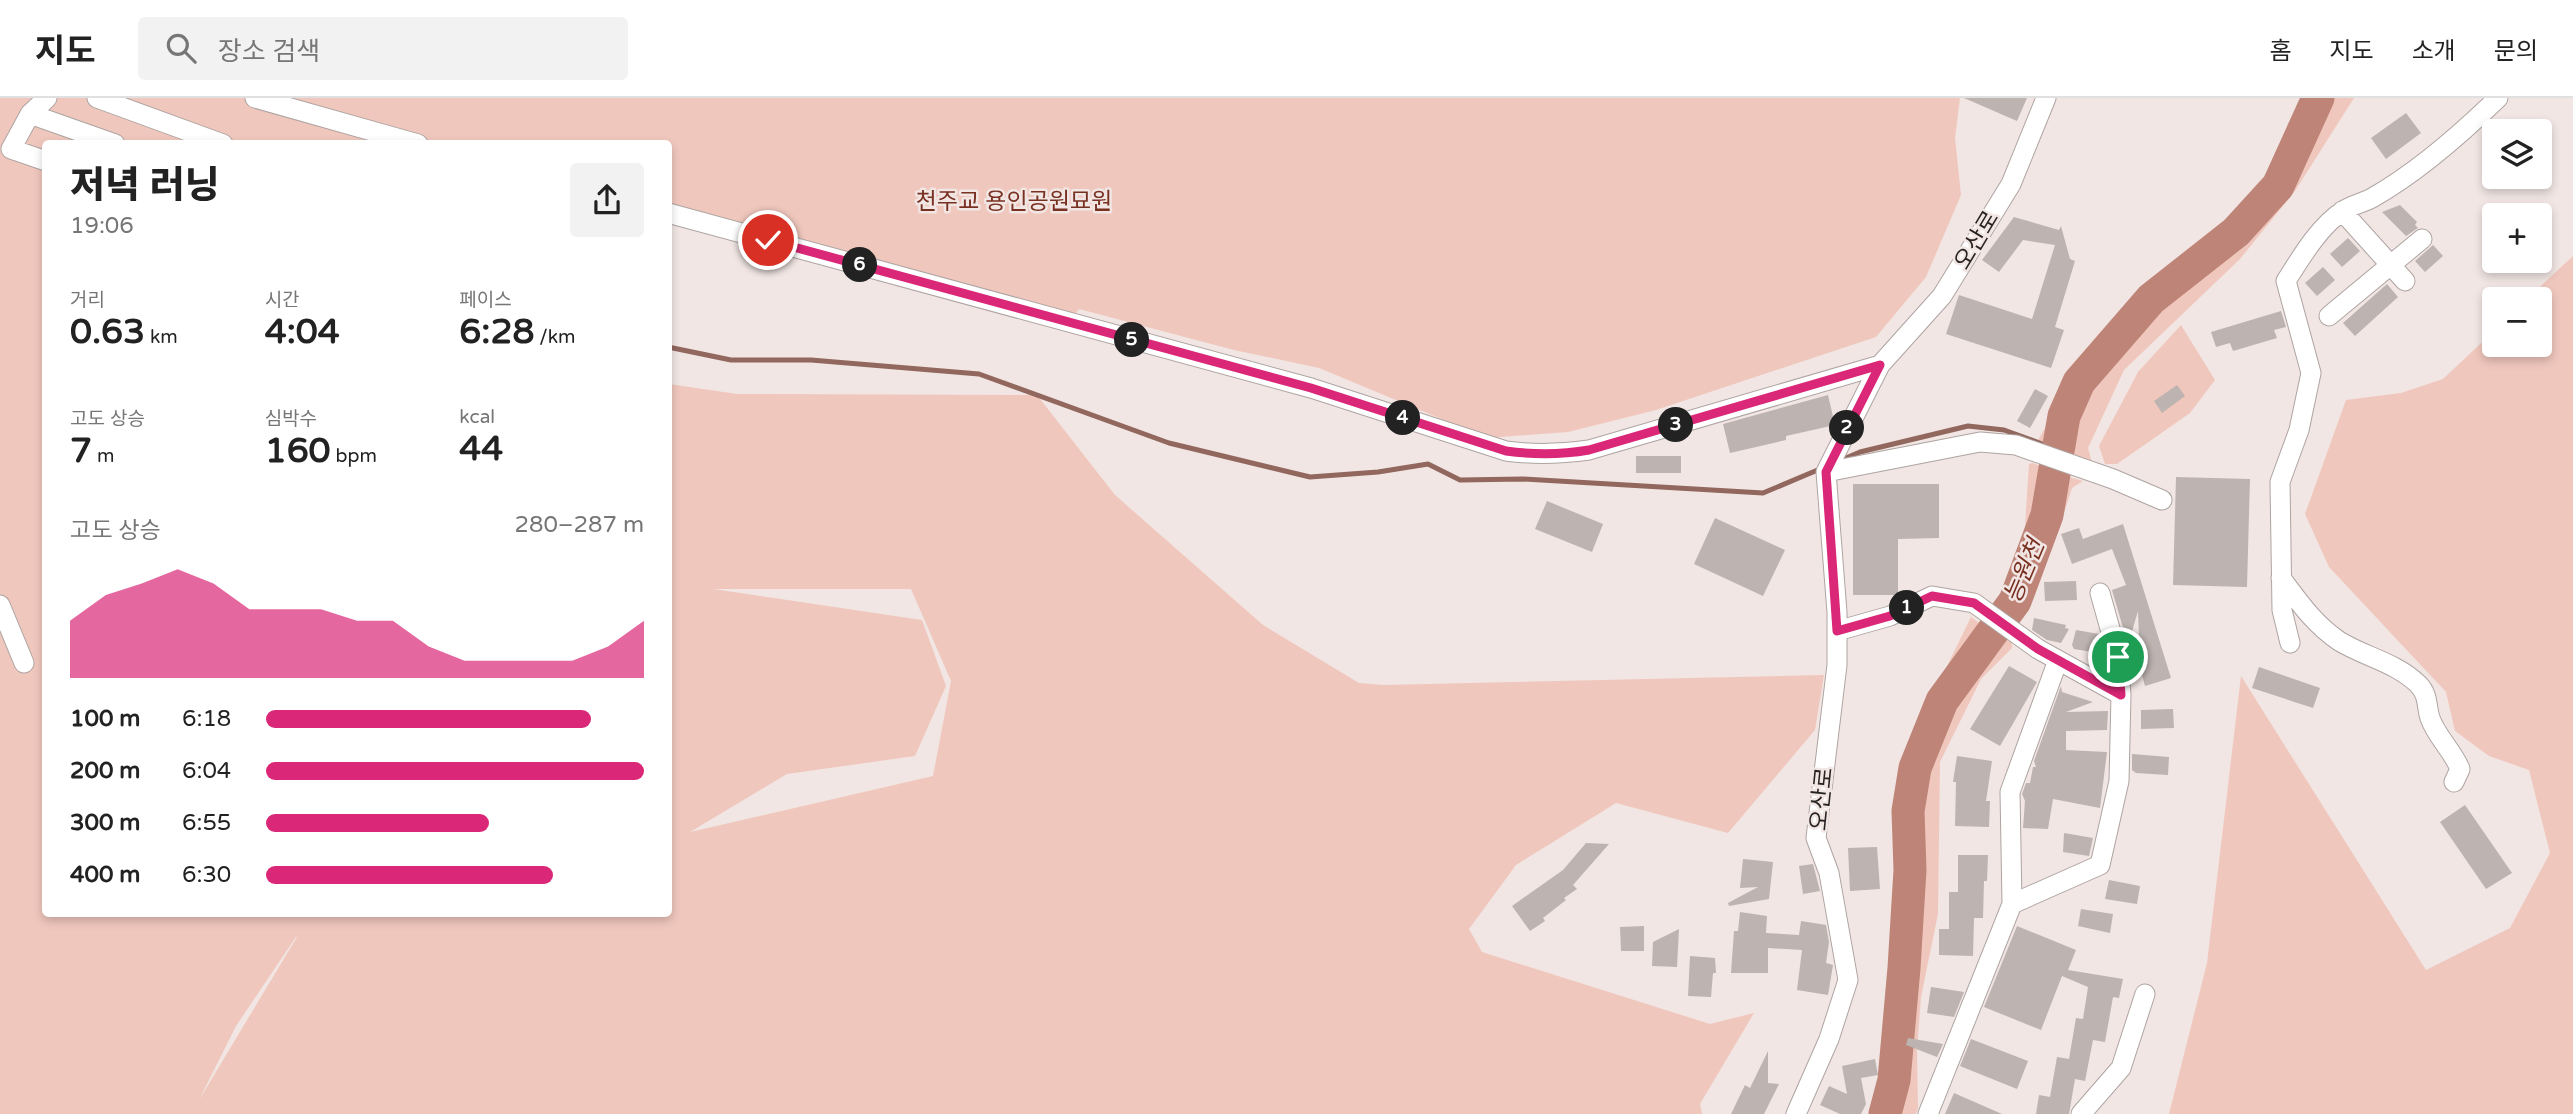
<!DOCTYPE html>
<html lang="ko">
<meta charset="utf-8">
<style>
:root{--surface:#fff;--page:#f2f2f2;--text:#222;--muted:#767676;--line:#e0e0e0;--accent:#db2777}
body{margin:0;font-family:"Varela Round","Noto Sans KR",sans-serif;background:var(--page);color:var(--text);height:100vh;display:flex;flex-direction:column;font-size:26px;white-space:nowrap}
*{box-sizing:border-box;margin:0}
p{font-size:23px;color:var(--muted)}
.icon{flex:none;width:38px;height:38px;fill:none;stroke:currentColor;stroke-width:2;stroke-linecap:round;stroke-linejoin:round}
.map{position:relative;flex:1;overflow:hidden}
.drawer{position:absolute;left:42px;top:42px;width:630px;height:777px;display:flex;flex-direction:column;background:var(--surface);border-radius:7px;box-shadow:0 4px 10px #0003}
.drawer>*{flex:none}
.controls{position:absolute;left:2482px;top:21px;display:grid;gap:14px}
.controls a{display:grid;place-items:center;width:70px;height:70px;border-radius:7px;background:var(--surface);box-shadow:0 4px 10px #0003;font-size:35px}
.pin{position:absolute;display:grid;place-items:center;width:60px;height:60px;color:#fff;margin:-30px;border:4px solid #fff;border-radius:50%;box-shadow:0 2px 7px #0007}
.km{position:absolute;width:35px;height:35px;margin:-18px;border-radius:50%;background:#222;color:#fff;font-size:19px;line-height:35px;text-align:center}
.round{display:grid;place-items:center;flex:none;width:74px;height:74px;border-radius:7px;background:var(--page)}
.headline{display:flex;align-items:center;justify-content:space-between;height:119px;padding:0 28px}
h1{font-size:38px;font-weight:800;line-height:52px}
.stats{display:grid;grid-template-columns:repeat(3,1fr);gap:10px;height:119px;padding:7px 28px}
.stats div{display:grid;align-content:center}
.stats b{font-size:35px;font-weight:800}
.stats small{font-size:19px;font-weight:400}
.stats p{font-size:19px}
.chart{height:196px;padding:14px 28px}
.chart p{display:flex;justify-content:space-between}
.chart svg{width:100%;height:126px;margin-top:7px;fill:var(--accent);opacity:.7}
ul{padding:0 28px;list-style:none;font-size:23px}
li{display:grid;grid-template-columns:112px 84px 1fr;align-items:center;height:52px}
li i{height:18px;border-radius:9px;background:var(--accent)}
header{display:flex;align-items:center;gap:42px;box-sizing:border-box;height:98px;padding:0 35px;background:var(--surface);border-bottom:2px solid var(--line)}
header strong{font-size:33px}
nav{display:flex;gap:38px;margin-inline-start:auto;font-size:24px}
.search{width:490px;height:63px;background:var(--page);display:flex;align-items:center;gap:18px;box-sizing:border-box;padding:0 24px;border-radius:7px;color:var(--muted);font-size:26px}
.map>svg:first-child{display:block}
.green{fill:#f0c7bd;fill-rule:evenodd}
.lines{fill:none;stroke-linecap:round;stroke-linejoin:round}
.stream{stroke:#91675e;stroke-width:5}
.river{stroke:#be8477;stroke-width:33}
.building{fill:#bdb3b1}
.minor-casing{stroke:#aea4a1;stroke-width:21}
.minor{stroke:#fff;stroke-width:19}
.route-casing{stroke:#fff;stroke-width:14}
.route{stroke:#db2777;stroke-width:9}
.labels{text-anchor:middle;stroke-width:5;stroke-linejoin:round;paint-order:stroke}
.park-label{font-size:23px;fill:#783021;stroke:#f1e6e3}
.street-label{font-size:23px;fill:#272323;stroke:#f1e6e3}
.water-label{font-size:24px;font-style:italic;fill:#783021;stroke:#f1e6e3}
</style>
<header>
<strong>지도</strong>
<div class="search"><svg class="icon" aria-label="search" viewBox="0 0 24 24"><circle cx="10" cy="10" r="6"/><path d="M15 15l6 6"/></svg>장소 검색</div>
<nav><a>홈</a><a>지도</a><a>소개</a><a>문의</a></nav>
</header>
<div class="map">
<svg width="2573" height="1016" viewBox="0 0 2573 1016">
<rect width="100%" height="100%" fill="#f1e6e3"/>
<path class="green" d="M0,0H1960L1955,40L1961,97L1926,179L1876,239L1656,312L1568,334L1487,340L1319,270L1234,252L1079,211L1068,225L669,115L668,46H46V816H668L669,286L737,296L1037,297L1115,397L1263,527L1359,585L1383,587L1824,577L1815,632L1728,735L1616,705L1516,767L1469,831L1482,854L1710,926L1754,915L1700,1006L1702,1016H0ZM713,491H911L951,583L933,678L690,734L787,676L915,658L946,588L922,522ZM296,839H297L199,1002L236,928Z
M2316,0L2277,88L2235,133L2150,200L2077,283L2062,318L2056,349L2038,342L2075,280L2147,199L2231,132L2274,86L2307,1Z
M2324,0H2354L2295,93L2240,161L2124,272L2088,350L2092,365L2060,353L2082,290L2154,205L2238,138L2283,90Z
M2573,158V1016H2169L2207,865L2241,578L2426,872L2510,830L2550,755L2529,672L2489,658L2455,633L2446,594L2329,469L2305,416L2346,302L2401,295L2443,281L2494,233V247H2539V201H2527Z
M2181,227L2215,282L2190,315L2117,366H2105L2099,348L2138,274Z
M2033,365L2052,373C2046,413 2030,484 2003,515L1994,507L2011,485L2025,429L2029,366Z
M2055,375L2083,383L2072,390L2064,415L2044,447L2025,507L2015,523L2008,517L2016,504L2049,417Z
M1971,519L1989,532L1941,599L1911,671L1905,714L1908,772L1903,870L1892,983L1883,1016H1879L1892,966L1902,858L1904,767L1900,738L1909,663L1930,603Z
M1996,533L2012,545V550L1981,581L1940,664L1938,816L1921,899L1917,953L1918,1010L1916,1016H1889C1909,938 1911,853 1913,772C1914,738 1908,700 1919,666C1937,614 1965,577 1996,533Z"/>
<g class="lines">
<path class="stream" d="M668,249L731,262H811L979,276L1169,345L1310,379L1378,374L1428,366L1460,382L1523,381L1763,395L1820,371
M1839,363L1860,354L1968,328L2004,332L2045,347"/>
<path class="river" d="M1885,1016L1894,982L1904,870L1910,772L1908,713L1915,670L1942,603L2015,503L2047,417L2064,318L2079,284L2151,201L2236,134L2278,88L2318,0"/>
</g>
<path class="building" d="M1964,0H2027L2017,23Z
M2406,15L2421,35L2386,61L2371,40Z
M2400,107L2417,124L2415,127L2418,130L2406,138L2382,114Z
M2014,119L2059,132L2061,128L2070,161L2075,163L2055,229L2064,232L2051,270L1946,236L1959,197L2032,221L2055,147L2023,142L1999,174L1982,162Z
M2348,140L2360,153L2342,169L2330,156Z
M2433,147L2443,158L2425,174L2415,163Z
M2323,169L2335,182L2317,198L2305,185Z
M2387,186L2398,199L2355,238L2343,225Z
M2281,213L2286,229L2274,232L2277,240L2233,253L2230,245L2216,249L2211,234Z
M2177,287L2185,298L2162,315L2154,303Z
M2035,291L2048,298L2030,330L2017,323Z
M1828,297L1835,327L1786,338V342L1730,355L1723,326Z
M1636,358H1681V375H1636Z
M2176,379L2250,381L2247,489L2173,487Z
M1853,386H1939V440L1898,441V497H1853Z
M1547,403L1603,426L1592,454L1535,431Z
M1715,420L1785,452L1763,498L1694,466Z
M2123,426L2171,580L2145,588L2140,569L2138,513L2128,547L2112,492L2126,487L2112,451L2072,466L2061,436L2079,430L2083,441Z
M2076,483L2077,502L2045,503L2044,484Z
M2034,520L2066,527L2065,530L2069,531L2061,545L2047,542L2032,532Z
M2076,532L2099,536L2104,556L2074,551L2072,547Z
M2009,568L2037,584L2000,648L1970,631Z
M2259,569L2320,590L2313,610L2252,590Z
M2061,588L2062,594L2093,604L2066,614L2108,613L2107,632L2066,633V652L2107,654L2100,710L2053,701L2048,731L2023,730L2025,703L2022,696L2026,685H2030L2033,669H2036L2034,663Z
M2173,611L2174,630L2141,631V612Z
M2132,656L2169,659L2168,677L2136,675L2132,672Z
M1957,658L1992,663L1986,703H1990L1989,729L1955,728L1956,684H1953Z
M2465,707L2512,775L2486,791L2440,724Z
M2064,735L2093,740L2089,758L2063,754Z
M1586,745L1609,746L1573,787L1577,791L1564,800L1566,802L1543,820L1545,823L1530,833L1512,808L1563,772Z
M1877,749L1880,791L1850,793L1848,750Z
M1958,757H1988L1987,783H1984L1983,820H1974L1973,858L1939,857V831H1949V794H1958Z
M1743,761L1773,764L1769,801L1729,808L1728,805L1758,789L1740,790Z
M1813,766L1820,793L1803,796L1799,768Z
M2109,782L2140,788L2137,806L2105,801Z
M2081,811L2113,816L2110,835L2078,828Z
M1740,814L1767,818L1766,835L1799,837L1801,823L1826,827L1829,844L1826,865L1833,867L1828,897L1797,892L1802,852L1768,850V875H1731L1734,833H1738Z
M1644,828V853H1621L1620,829Z
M2017,828L2076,852L2068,872L2123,881L2119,900L2113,899L2105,944L2093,942L2085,983L2075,981L2069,1016H2036L2039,997L2050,999L2057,959L2069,961L2076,920L2083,921L2088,889L2062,878L2041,932L1984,909Z
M1679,831L1677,869L1652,868L1653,844Z
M1690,858L1715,860L1716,875H1713L1711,899L1688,898Z
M1931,889L1964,894L1954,919L1927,915Z
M1908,940L1943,946L1937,959L1906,947Z
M1971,941L2028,963L2017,991L1960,968Z
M1768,953V985L1779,986L1764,1016H1731L1745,987L1750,990Z
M1875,961L1878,977L1861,980L1866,1006L1861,1016H1840L1820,1007L1829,988L1847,996L1842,968Z
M1954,995L2002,1016H1945Z"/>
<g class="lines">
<defs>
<path id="minor" d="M97,0L223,46
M255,0L418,46
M30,16L115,46
M46,63L11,51L30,16L47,0
M2342,113L2405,183
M668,115L1311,290L1506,353C1535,357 1560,356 1589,352L1880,267
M2329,218L2422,141
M1826,374L1980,344L2016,347L2113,381L2162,402
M2281,480C2299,504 2314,526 2339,543C2365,559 2395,564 2418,586C2429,597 2426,608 2430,620C2436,638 2453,653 2460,671L2454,684
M2100,495L2118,559L2121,597
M0,507L24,565
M1837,533L1890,518L1932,498L1974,505L2038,551L2121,597L2119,683L2100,767L2012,806
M2290,545L2282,512L2280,384L2299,332L2311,275L2286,183C2300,161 2320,127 2343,113C2351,107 2363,105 2372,100C2418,74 2460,37 2498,0
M1796,1016L1829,941L1848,882L1829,775L1816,740L1837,567V514L1826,374L1880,267L1942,198L2011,86L2046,0
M1928,1016L2012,806L2010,694L2058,562
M2081,1016L2121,970L2145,896"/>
</defs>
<use href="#minor" class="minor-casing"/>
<use href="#minor" class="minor"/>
</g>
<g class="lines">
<defs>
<path id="route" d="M768,142L1311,290L1506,353C1535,357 1560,357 1589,352L1880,267L1826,374L1837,533L1890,518L1932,498L1974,505L2038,551L2121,597L2118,559"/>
</defs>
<use href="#route" class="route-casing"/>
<use href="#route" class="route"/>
</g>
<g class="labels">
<g class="park-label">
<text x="1014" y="111">천주교 용인공원묘원</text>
</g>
<g class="street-label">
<text transform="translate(1976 142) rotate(-59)" y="8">오산로</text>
<text transform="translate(1821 701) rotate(-84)" y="8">오산로</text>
</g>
<g class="water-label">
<text transform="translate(2024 473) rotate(-67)" y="8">능원천</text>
</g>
</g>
</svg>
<div class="controls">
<a><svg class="icon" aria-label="layers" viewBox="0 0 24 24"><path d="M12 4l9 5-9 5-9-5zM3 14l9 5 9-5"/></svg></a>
<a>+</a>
<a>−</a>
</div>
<div class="pin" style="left:2118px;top:559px;background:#1e9e55"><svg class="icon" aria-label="arrive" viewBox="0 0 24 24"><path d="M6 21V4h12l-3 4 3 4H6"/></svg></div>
<div class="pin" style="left:768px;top:142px;background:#d93025"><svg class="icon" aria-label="check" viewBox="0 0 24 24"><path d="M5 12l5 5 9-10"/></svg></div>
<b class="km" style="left:1907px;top:510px">1</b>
<b class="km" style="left:1847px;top:330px">2</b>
<b class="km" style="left:1676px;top:327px">3</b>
<b class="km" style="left:1403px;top:320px">4</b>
<b class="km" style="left:1132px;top:242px">5</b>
<b class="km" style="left:860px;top:167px">6</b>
<section class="drawer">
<div class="headline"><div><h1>저녁 러닝</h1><p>19:06</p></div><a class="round"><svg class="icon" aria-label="share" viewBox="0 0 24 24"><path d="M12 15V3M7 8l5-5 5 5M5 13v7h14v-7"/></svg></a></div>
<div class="stats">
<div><p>거리</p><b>0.63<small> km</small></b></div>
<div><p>시간</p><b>4:04</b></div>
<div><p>페이스</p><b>6:28<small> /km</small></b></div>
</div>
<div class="stats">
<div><p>고도 상승</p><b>7<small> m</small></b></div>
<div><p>심박수</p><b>160<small> bpm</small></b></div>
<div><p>kcal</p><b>44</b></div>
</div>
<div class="chart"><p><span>고도 상승</span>280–287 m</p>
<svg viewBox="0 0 160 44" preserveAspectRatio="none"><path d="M0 44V24L10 15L20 11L30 6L40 11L50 20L60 20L70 20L80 24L90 24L100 33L110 38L120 38L130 38L140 38L150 33L160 24V44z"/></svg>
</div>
<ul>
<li><b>100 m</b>6:18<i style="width:86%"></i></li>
<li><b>200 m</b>6:04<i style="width:100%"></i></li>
<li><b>300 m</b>6:55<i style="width:59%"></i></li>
<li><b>400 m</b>6:30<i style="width:76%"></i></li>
</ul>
</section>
</div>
